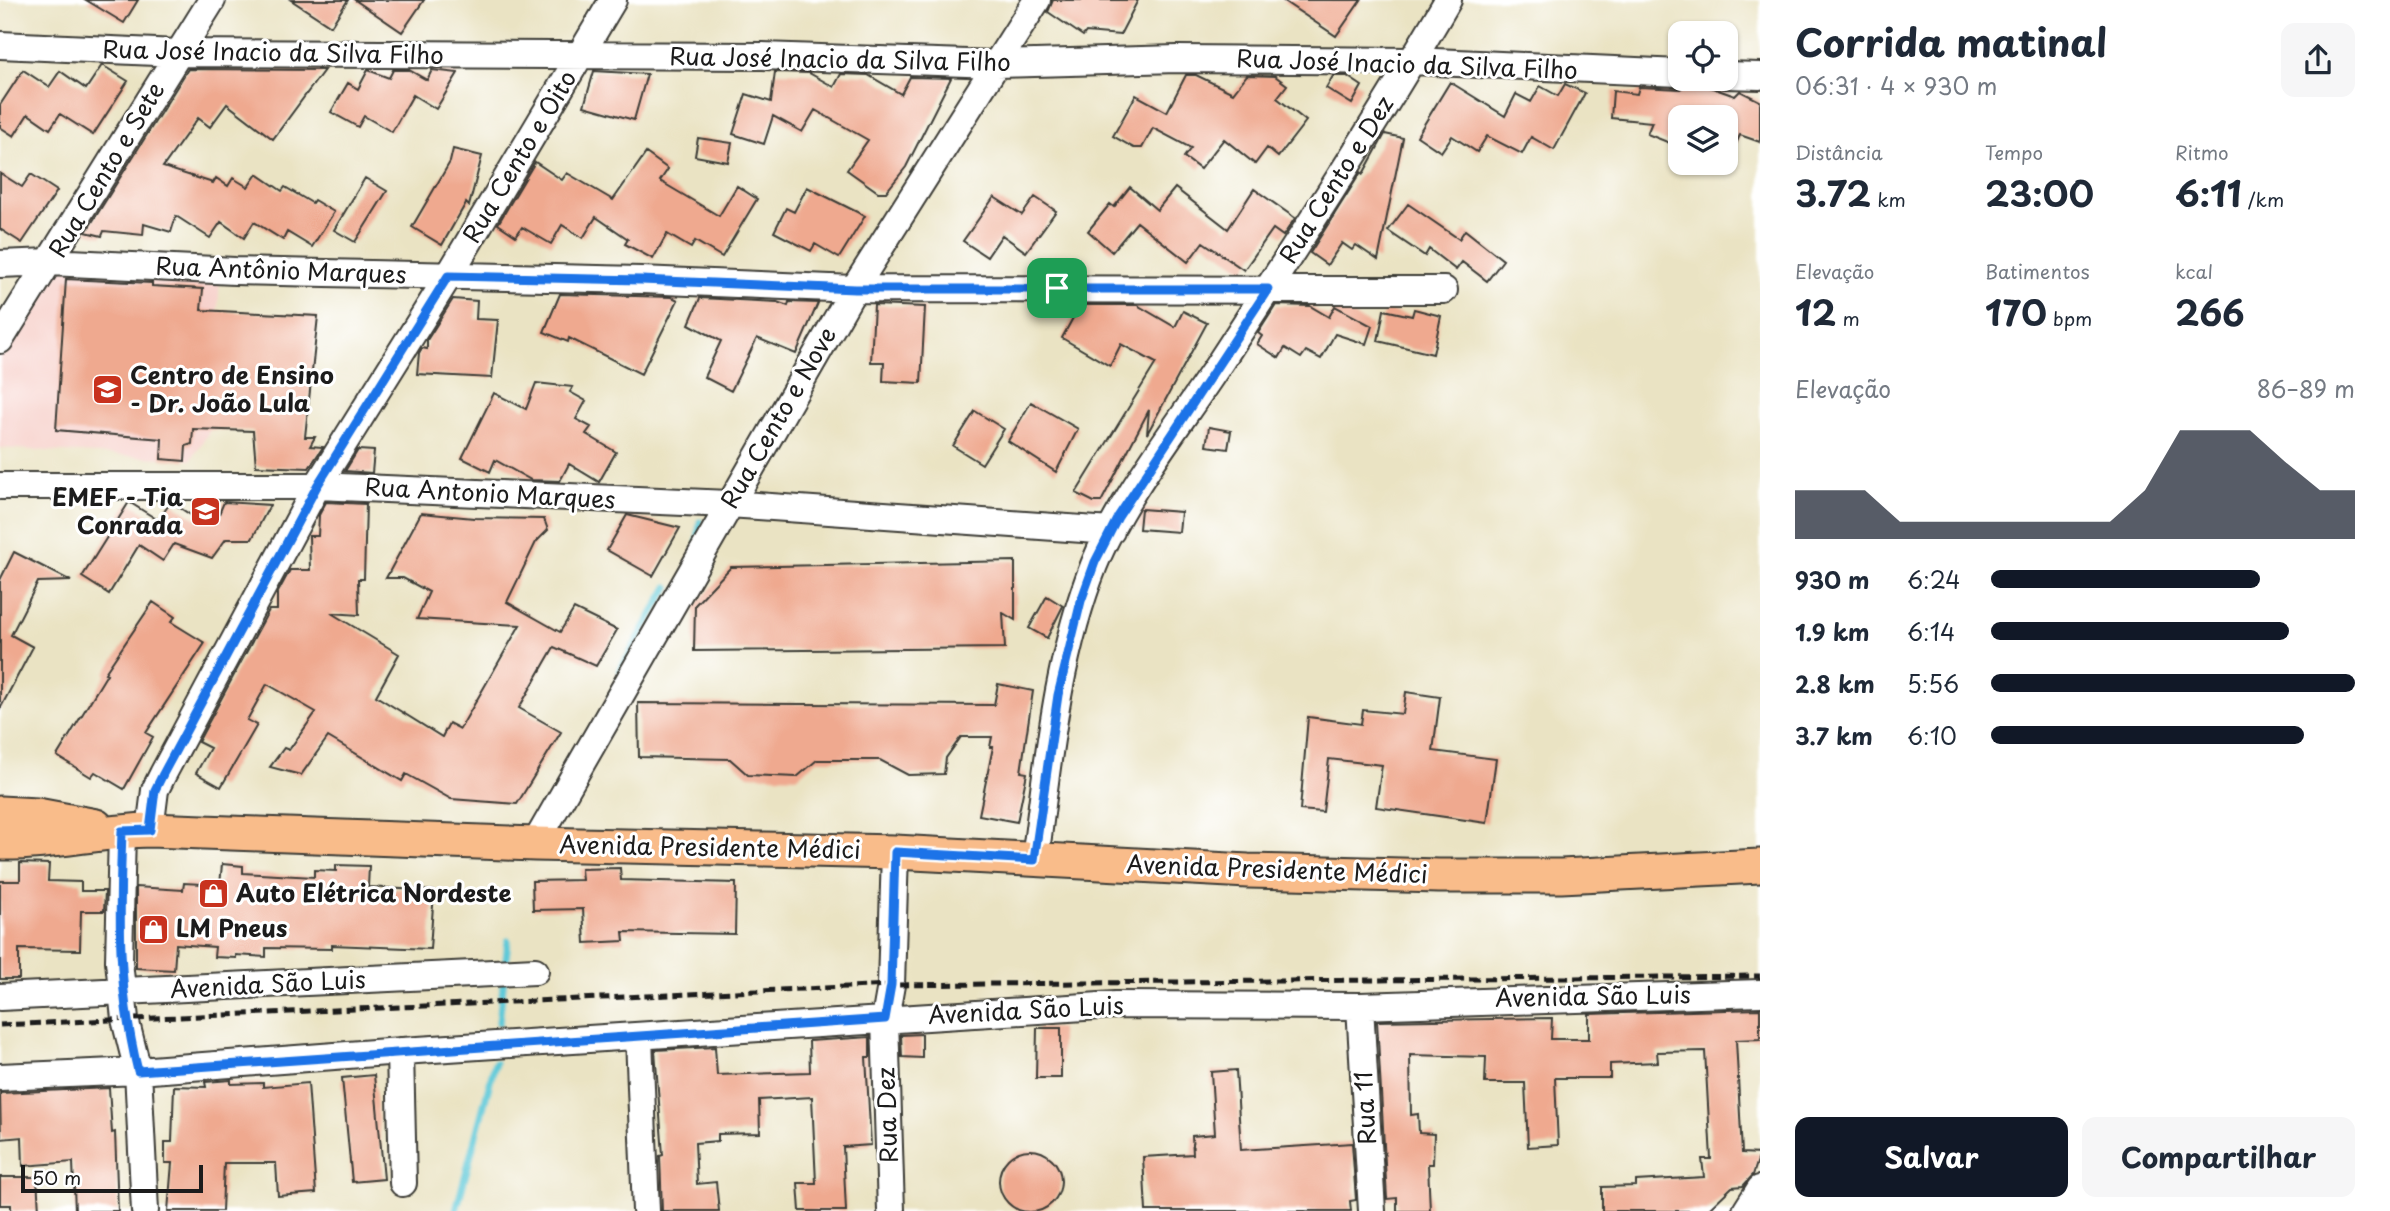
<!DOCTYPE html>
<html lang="pt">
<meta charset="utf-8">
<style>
:root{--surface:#fff;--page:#f6f6f7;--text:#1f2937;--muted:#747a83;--accent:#111827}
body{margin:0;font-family:"Playpen Sans",sans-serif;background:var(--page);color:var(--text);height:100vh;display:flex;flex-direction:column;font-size:26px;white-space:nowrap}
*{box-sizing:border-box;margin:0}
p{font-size:23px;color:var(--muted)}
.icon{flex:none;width:38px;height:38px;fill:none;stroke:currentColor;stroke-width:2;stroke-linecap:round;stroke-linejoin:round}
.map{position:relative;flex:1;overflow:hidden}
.details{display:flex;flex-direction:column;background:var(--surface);width:630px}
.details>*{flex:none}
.buttons{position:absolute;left:1668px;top:21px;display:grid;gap:14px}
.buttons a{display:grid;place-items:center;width:70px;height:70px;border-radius:14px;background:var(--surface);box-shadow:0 2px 5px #0004;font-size:35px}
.scale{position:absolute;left:21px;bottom:18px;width:182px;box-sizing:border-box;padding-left:7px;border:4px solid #1c1c1c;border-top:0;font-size:19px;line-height:24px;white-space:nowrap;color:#1c1c1c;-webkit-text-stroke:5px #fff;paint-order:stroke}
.pin{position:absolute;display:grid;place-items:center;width:60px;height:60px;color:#fff;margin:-30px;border-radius:14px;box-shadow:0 4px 10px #0006}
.round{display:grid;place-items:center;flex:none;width:74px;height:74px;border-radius:14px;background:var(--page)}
.overview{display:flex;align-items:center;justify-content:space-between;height:119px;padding:0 35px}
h1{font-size:38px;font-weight:700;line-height:52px}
.stats{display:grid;grid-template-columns:repeat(3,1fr);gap:10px;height:119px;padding:7px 35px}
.stats div{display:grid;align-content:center}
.stats b{font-size:35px;font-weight:700}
.stats small{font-size:19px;font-weight:400}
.stats p{font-size:19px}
.chart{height:196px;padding:14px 35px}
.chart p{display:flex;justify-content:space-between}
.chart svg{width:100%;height:126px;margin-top:7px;fill:var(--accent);opacity:.7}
.action{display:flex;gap:14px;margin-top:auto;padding:14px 35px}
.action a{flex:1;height:80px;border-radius:14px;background:var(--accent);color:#fff;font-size:28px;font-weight:700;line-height:80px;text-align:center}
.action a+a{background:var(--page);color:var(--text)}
ul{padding:0 35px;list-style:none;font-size:23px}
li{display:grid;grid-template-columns:112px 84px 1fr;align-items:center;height:52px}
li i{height:18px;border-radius:9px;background:var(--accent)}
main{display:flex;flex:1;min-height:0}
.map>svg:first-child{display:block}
.built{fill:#f7d0ca}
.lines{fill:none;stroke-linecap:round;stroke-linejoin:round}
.stream{stroke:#5ec9d8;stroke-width:7}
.building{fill:#efa98f}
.minor-casing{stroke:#3b3a35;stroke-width:30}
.major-casing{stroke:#3b3a35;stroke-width:37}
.minor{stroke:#fff;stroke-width:26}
.major{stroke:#f9bc8a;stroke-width:33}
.rail{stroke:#1c1c1c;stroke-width:5;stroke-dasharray:10 5;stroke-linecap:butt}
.route-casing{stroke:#fff;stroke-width:14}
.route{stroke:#1a73e8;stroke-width:9}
.labels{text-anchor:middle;stroke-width:6;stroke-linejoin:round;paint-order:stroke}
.street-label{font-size:24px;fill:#1c1c1c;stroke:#fff}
.poi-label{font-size:24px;font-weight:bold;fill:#1c1c1c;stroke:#fff;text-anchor:start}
</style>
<main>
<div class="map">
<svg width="1760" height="1211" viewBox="0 0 1760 1211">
<rect width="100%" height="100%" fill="#fff"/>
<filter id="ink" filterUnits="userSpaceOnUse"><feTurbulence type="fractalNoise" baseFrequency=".0143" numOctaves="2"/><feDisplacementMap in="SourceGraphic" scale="14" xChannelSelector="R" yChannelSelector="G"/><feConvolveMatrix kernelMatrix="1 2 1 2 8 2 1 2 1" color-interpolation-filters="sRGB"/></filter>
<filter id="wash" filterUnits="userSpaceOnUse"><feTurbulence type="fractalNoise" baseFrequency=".00686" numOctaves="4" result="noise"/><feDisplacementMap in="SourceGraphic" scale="28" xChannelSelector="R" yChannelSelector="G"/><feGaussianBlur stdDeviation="1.57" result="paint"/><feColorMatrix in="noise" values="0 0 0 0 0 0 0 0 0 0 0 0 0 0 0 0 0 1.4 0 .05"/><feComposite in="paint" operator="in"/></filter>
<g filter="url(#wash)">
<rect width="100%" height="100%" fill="#eae3c3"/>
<path class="built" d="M54,266L220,276L211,429L191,460L0,448V351Z"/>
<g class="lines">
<path class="stream" d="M698,542L700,522
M620,670L668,587
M499,1022L508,941
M456,1211L495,1063"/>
</g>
<g id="blocks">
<path class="building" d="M86,0H138L124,23Z
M291,0H348L331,26Z
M355,0H424L402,32Z
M1053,0H1138L1120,35L1086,32L1083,36L1048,12Z
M1282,0H1361L1336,36Z
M102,65L128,81L93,135L60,114L50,129L28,114L14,136L0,127V105L23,70L49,87L60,71L86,89Z
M188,69L324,70L273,139L227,104L210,127L198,118L163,167L213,183L216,178L228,186L233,178L248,187L257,174L282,191L285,187L312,203L314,200L334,212L312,247L287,232L283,240L254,222L244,238L221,222L210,238L176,216L171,232L144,224L143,235L104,231L102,236L86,232Z
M368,70L389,78L393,70H409L427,80L432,70L458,73L436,109L413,95L392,132L364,116L358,127L331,112L348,83L358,89Z
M594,71L647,74L634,120L584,106Z
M775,72L809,73L834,87L841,74L868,75L901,94L910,77L951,78L906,167L886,192H878L847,170L868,140L815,110L802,132L773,116L764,144L733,134L746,94L771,102Z
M1186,75H1196L1233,93L1247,75L1275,76L1287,85L1277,98L1306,121L1278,157L1267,148L1255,164L1224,139L1200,169L1184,157L1191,148L1153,128L1142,148H1134L1113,136L1136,95L1167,112Z
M1333,76H1347L1362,86L1352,104L1326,88Z
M1693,81L1735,96L1740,91L1760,101V142L1740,135L1726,166V117H1680V147L1647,134L1652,122L1611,118L1613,91L1637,94L1639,87L1680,89Z
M1450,82L1505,116L1516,94L1531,102L1540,86L1558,96L1565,84L1585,93L1554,150L1531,137L1522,154L1487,136L1477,152L1452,136L1441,152L1417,136Z
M1385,134L1403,138L1378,260L1356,245L1352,250L1342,243L1327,265L1310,253L1361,172L1363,174Z
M698,138L732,143L728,162L695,156Z
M453,149L482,156L469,206L466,203L442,245L412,227L450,162Z
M646,153L668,169L660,181L719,216L737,186L757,199L722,257L695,241L691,248L667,234L653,259L625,244L628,239L596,217L583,238L562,225L551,244L522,227L516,236L498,224L535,162L562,180L567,173L613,200Z
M0,173L22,187L31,174L57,191L22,243L0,229Z
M365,178L387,191L355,242L334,230Z
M807,187L865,216L839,258L815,244L811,251L774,232L786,208L794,212Z
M1130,187L1157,210L1175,188L1228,229L1254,189L1295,218L1283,236L1273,229L1244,270L1203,242L1188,262L1137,222L1112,252L1088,231L1110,204L1114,207Z
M994,197L1022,215L1035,197L1056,211L1026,252L1002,235L987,257L963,241Z
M1408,204L1459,239L1465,230L1503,260L1487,281L1462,262L1456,270L1429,249L1425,256L1388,231Z
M66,279L152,283V286L203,289L201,310L318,316L305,437H315L310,446L323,447L309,468L256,466L253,431L193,429L192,444L186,446L185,461L161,459L162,439L56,430Z
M560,294L672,297L678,300L641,374L569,338L568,342L544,332Z
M700,298L777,302L788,306L789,302L818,303L796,354L757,338L731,391L704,377L721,341L689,324Z
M453,299L477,301L476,319L498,320L492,378L417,374L419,353L422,348L427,349V340Z
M874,305L925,307L921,383L883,381L884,362H871Z
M1080,305H1137L1175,327L1183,311L1207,323L1147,434L1149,410L1101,502H1094L1076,493L1156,363L1121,344L1110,366L1062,338Z
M1276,305L1310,306L1329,317L1335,306L1372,326L1366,344L1335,334L1321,359L1306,351L1301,358L1285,348L1279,358L1257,344L1262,336L1258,333Z
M1414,309L1441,316L1433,354L1378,341L1384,310L1412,316Z
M536,383L573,387L570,392L586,401L576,419L591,427L586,434L616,452L599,482L569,464L560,481L531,480L495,460L490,472L462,458L494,393L526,409Z
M1031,402L1078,429L1056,472L1008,441Z
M975,411L1004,429L982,464L953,446Z
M1209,427L1231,431L1228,449L1206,446Z
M358,450L374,451L372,473L345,471Z
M129,502L158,520L171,502L197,519L206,505L219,514L224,502L270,505L252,539H226L212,558L174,544L163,561L139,545L109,594L82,577Z
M326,502L366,504L364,579H358L359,615L331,613L399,654L376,696L442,737L449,723L460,729L520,625L417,619L429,592L403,578H386L421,513L474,518L544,519L548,530L536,542L507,602L560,632L574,609L617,630L596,666L554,647L519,708L561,732L517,804L451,799L406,774L402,781L328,737L301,775L270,767L284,748L289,750L316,712L267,684L247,720L257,725L221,787L196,773L210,748L198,742L269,610H277V594L290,570H310L309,536H318L319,515Z
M1141,509L1181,512L1179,532L1139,529Z
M627,515L680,528L653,576L607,550Z
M14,552L71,581L38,582L11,635L33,647L0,709V580Z
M1015,561V620L1003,613L1005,648L694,651L695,605L731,567Z
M1047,596L1063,606L1047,638L1029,628Z
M153,602L175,617L171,622L205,643L146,733L153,737L124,789L95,772L91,777L57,756L107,674L105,673Z
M998,684L1033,691L1021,772L1027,773L1017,822L979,815L993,747H990L992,737H961L946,758L944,774L908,775L880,760H817L797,777L748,775L730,759L639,757L638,703L994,705Z
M1406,692L1440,697L1433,751L1496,759L1487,823L1376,807L1382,765L1329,759L1323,812L1300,810L1308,717L1361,724L1363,710L1403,714Z
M20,863L49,864L48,881L81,882V891H105L104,911H81L80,950L19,949V979H0V881H20Z
M222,864L243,866V873L314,877V870L336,871V865L369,866L368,887L434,891L430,949L332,945V949L266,948V957L236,955V958L214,957L215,947L176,944L174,970L136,968V887L183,890L184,883L220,885Z
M620,868L621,880L736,883L735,934L623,932L624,941L585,943L583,909L533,910L532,881L582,880L581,869Z
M1760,1009V1039L1736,1040L1742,1153L1760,1154L1753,1175L1743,1186L1732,1187L1707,1211H1602V1187L1636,1186V1181L1704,1177L1702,1159H1711L1705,1051L1657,1052L1658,1062L1610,1064V1078H1555L1558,1145L1528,1147L1525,1083H1485L1486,1057L1410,1055L1411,1115L1418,1114L1419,1133L1434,1134L1433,1164H1428L1430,1211H1397V1198L1387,1199L1377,1021L1552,1018L1551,1039H1589V1014Z
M1037,1028H1061V1078H1036Z
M922,1034V1058L902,1057L901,1035Z
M870,1037V1057H866L871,1145L843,1147L846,1211H800L798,1183H816L812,1097L759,1100L760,1133L718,1134V1141L695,1143L697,1184L716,1182L719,1211H662L660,1156L663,1155L655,1050L715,1047L717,1075L810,1072L809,1041Z
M1236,1070L1241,1150L1352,1143L1356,1200L1350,1201L1351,1211H1146L1143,1157L1193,1154L1192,1136L1215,1134L1211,1072Z
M374,1075L384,1179L352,1182L342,1078Z
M231,1080V1084L263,1083V1087L308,1083L316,1193L278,1196L276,1163H224L222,1211H168L172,1163H165V1142H172L174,1086L206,1087L205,1082Z
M109,1088L112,1133L115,1132L118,1211H75L73,1162L23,1166L22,1137L1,1139L0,1093Z
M999 1181a31 31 0 1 1 62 0a31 31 0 1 1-62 0Z
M0,1177H37L39,1211H11V1205H0Z"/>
</g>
</g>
<g filter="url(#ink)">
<use href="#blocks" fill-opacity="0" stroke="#3b3a35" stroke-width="2"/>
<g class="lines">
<defs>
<path id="minor" d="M0,45L178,53L762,56L996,64L1177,59L1413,61L1680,73
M1726,75L1760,76
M0,264L50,262L235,271L641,280L854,289L1444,290
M0,340L212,0
M0,486H317L729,504L1111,531
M150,830L155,790L163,774L317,486L448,277L613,0
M122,831L119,961L125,1019L138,1071L145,1211
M535,844L854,289L1037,0
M1035,860C1048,761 1057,658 1094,565C1120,500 1178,426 1217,367C1296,246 1375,125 1448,0
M0,997L535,971
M1360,1006L1372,1211
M639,1038L646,1211
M400,1051L403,1183
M0,1077L138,1071L387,1052L1115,1005L1360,1006L1760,993
M891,1211L885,1019L891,985L895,852
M1746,1211L1760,1189"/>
<path id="major" d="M0,813L37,815L96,826
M0,843C51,844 100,831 150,830L535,844L895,852L1248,871L1439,876H1561L1760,866"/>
</defs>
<use href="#minor" class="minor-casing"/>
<use href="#major" class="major-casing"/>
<use href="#minor" class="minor"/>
<use href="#major" class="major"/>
<path class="rail" d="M0,1025L891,985L1760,976"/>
</g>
</g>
<g class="lines" filter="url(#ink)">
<defs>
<path id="route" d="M448,276L641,280L855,289H1268L1118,517L1095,562L1081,601L1058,695L1034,860L895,852L891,985L885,1019L138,1071C117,986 119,917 122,831L150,830L155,790L163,774L317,486Z"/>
</defs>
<use href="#route" class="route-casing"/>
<use href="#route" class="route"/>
</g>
<defs>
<symbol id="school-square" viewBox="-11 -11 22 22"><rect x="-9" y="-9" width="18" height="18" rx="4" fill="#c8321e" stroke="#fff"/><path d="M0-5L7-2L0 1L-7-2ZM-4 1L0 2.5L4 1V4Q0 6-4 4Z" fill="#fff"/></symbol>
<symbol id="shop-square" viewBox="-11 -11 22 22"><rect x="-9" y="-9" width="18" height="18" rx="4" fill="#c8321e" stroke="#fff"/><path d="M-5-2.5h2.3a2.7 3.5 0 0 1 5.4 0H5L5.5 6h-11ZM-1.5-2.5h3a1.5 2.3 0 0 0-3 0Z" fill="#fff"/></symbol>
</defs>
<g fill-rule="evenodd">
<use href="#school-square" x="90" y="372" width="35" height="35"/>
<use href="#school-square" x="188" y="494" width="35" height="35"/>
<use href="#shop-square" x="196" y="876" width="35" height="35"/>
<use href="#shop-square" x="136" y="912" width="35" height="35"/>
</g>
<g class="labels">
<g class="street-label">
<text transform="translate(273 53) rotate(1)" y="8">Rua José Inacio da Silva Filho</text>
<text transform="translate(840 60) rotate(1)" y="8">Rua José Inacio da Silva Filho</text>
<text transform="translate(1407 65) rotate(2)" y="8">Rua José Inacio da Silva Filho</text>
<text transform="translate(520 157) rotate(-59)" y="8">Rua Cento e Oito</text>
<text transform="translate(107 170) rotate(-59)" y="8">Rua Cento e Sete</text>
<text transform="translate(1337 180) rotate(-58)" y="8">Rua Cento e Dez</text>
<text transform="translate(281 271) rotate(2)" y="8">Rua Antônio Marques</text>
<text transform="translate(779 418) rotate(-60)" y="8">Rua Cento e Nove</text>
<text transform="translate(490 494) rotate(3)" y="8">Rua Antonio Marques</text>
<text transform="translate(710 848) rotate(1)" y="8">Avenida Presidente Médici</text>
<text transform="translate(1277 870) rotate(2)" y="8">Avenida Presidente Médici</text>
<text transform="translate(268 985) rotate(-3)" y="8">Avenida São Luis</text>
<text transform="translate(1593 997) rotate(-1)" y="8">Avenida São Luis</text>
<text transform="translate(1026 1011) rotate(-3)" y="8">Avenida São Luis</text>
<text transform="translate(1366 1108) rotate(-93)" y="8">Rua 11</text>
<text transform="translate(888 1115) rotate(-92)" y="8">Rua Dez</text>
</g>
<g class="poi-label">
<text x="130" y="384">Centro de Ensino<tspan x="130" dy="28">- Dr. João Lula</tspan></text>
<text x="183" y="506" text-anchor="end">EMEF - Tia<tspan x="183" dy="28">Conrada</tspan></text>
<text x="236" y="902">Auto Elétrica Nordeste</text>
<text x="176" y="937">LM Pneus</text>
</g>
</g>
</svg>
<div class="buttons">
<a><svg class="icon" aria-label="locate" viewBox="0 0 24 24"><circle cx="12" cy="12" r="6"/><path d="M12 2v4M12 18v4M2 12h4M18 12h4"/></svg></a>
<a><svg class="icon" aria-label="layers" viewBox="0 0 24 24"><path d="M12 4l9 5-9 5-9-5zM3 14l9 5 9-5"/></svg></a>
</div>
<div class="scale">50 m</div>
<div class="pin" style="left:1057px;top:288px;background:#1e9e55"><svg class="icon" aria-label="arrive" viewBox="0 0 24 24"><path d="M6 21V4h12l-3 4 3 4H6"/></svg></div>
</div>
<section class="details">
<div class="overview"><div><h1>Corrida matinal</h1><p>06:31 · 4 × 930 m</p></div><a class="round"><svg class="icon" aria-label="share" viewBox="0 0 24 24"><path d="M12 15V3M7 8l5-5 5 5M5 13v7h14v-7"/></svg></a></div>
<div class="stats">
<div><p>Distância</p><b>3.72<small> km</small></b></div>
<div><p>Tempo</p><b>23:00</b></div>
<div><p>Ritmo</p><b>6:11<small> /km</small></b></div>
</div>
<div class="stats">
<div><p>Elevação</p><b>12<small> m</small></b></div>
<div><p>Batimentos</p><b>170<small> bpm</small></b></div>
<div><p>kcal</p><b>266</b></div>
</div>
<div class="chart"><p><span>Elevação</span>86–89 m</p>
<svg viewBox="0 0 160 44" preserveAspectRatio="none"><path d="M0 44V27L10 27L20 27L30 38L40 38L50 38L60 38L70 38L80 38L90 38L100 27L110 6L120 6L130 6L140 17L150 27L160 27V44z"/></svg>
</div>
<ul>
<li><b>930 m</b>6:24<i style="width:74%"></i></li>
<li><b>1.9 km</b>6:14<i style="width:82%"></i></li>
<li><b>2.8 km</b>5:56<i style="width:100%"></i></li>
<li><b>3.7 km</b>6:10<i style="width:86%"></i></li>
</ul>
<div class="action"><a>Salvar</a><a>Compartilhar</a></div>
</section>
</main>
